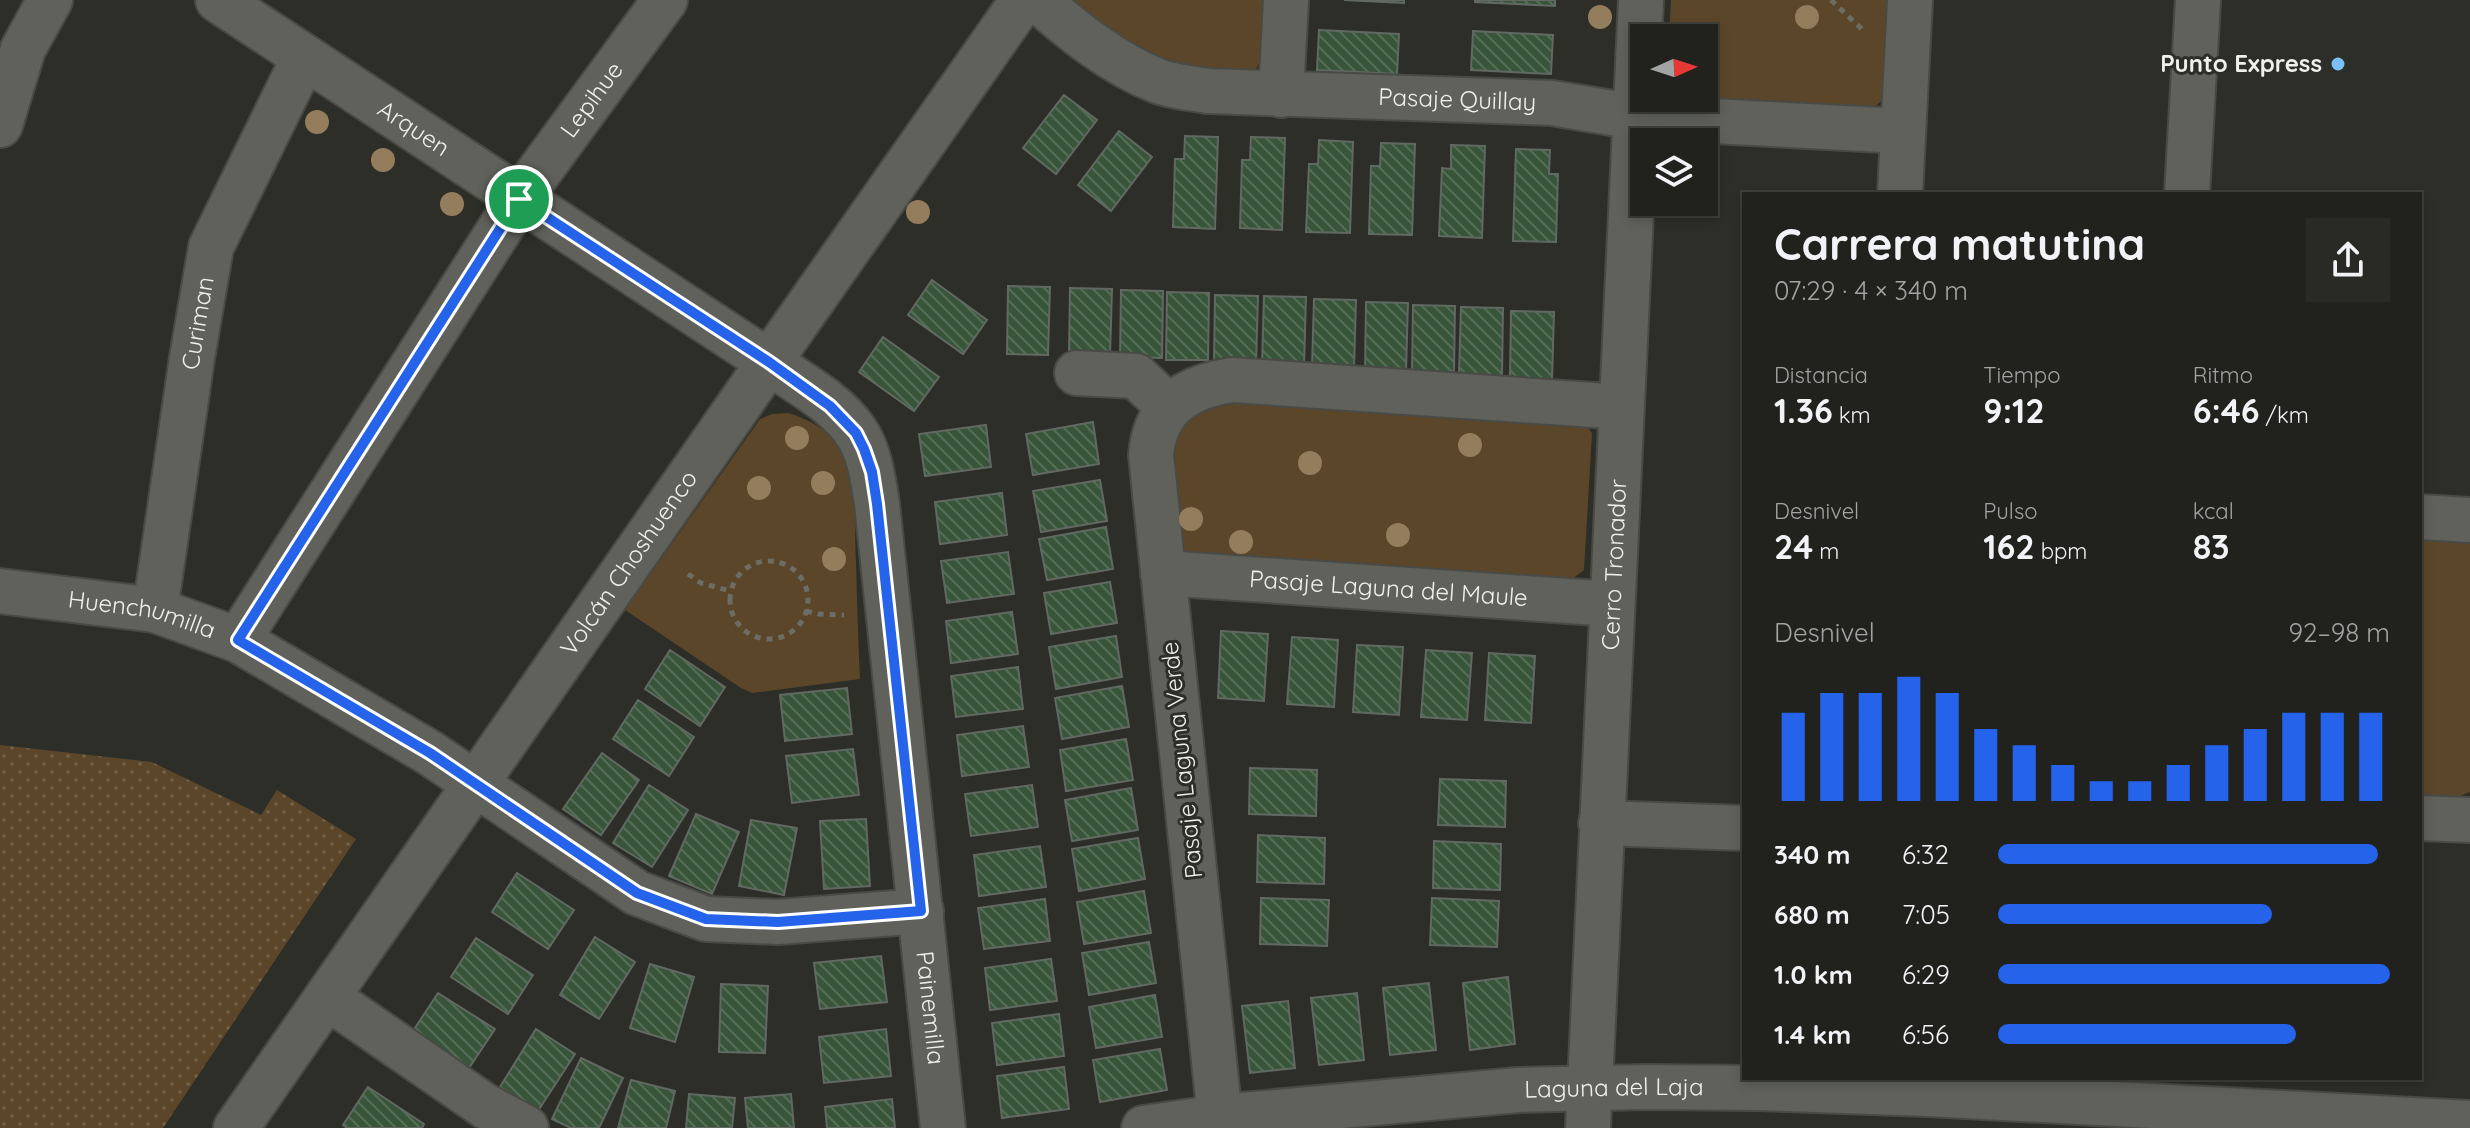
<!DOCTYPE html>
<html lang="es">
<meta charset="utf-8">
<style>
:root{--surface:#21221d;--page:#292a26;--text:#f1f3f6;--muted:#a2a4a4;--line:#3e3f3b;--accent:#2563eb}
body{margin:0;font-family:Quicksand,sans-serif;background:var(--page);color:var(--text);height:100vh;display:flex;flex-direction:column;font-size:30px;white-space:nowrap}
*{box-sizing:border-box;margin:0}
p{font-size:26px;color:var(--muted)}
.icon{flex:none;width:44px;height:44px;fill:none;stroke:currentColor;stroke-width:2;stroke-linecap:round;stroke-linejoin:round}
.map{position:relative;flex:1;overflow:hidden}
.details{position:absolute;left:1742px;top:192px;width:680px;height:888px;display:flex;flex-direction:column;background:var(--surface);border-radius:0px;box-shadow:0 4px 12px #0003,0 0 0 2px var(--line)}
.details>*{flex:none}
.needle{width:52px;rotate:87deg}
.fabs{position:absolute;left:1630px;top:24px;display:grid;gap:16px}
.fabs a{display:grid;place-items:center;width:88px;height:88px;border-radius:0px;background:var(--surface);box-shadow:0 4px 12px #0003,0 0 0 2px var(--line);font-size:40px}
.pin{position:absolute;display:grid;place-items:center;width:68px;height:68px;color:#fff;margin:-34px;border:4px solid #fff;border-radius:50%;box-shadow:0 2px 8px #0007}
.round{display:grid;place-items:center;flex:none;width:84px;height:84px;border-radius:0px;background:var(--page)}
.summary{display:flex;align-items:center;justify-content:space-between;height:136px;padding:0 32px}
h1{font-size:44px;font-weight:800;line-height:60px}
.stats{display:grid;grid-template-columns:repeat(3,1fr);gap:12px;height:136px;padding:8px 32px}
.stats div{display:grid;align-content:center}
.stats b{font-size:34px;font-weight:800}
.stats small{font-size:22px;font-weight:400}
.stats p{font-size:22px}
.chart{height:224px;padding:16px 32px}
.chart p{display:flex;justify-content:space-between}
.chart svg{width:100%;height:144px;margin-top:8px;stroke:var(--accent);stroke-width:6}
ul{padding:0 32px;list-style:none;font-size:26px}
li{display:grid;grid-template-columns:128px 96px 1fr;align-items:center;height:60px}
li i{height:20px;border-radius:10px;background:var(--accent)}
.map>svg:first-child{display:block}
.grass{fill:url(#grass-dots)}
.park{fill:#5c462a}
.building{fill:url(#building-back-hatch);stroke:#626862;stroke-width:2}
.lines{fill:none;stroke-linecap:round;stroke-linejoin:round}
.minor-casing{stroke:#494a45;stroke-width:48}
.path{stroke:#6b6d66;stroke-width:5;stroke-dasharray:6 6;stroke-linecap:butt}
.minor{stroke:#5f615a;stroke-width:44}
.tree{fill:#947d5c}
.route-casing{stroke:#fff;stroke-width:16}
.route{stroke:#2563eb;stroke-width:10}
.poi-dot{fill:#7abff8;stroke:#2c2e27;stroke-width:3}
.labels{text-anchor:middle;stroke-width:6;stroke-linejoin:round;paint-order:stroke}
.poi-label{font-size:24px;font-weight:bold;fill:#eff0eb;stroke:#2c2e27;text-anchor:end}
.street-label{font-size:24px;fill:#eff0eb;stroke:#2c2e27}
</style>
<div class="map">
<svg width="2470" height="1128" viewBox="0 0 2470 1128">
<defs>
<pattern id="grass-dots" width="8" height="8" patternUnits="userSpaceOnUse" patternTransform="scale(2)"><rect width="8" height="8" fill="#5c462a"/><path d="M2 2h.1M6 6h.1" fill="none" stroke="#746149" stroke-width="1.8" stroke-linecap="round"/></pattern>
<pattern id="building-back-hatch" width="6" height="6" patternUnits="userSpaceOnUse" patternTransform="scale(2)"><rect width="6" height="6" fill="#38553a"/><path d="M-1 5l2 2M0 0l6 6M5-1l2 2" fill="none" stroke="#556e57"/></pattern>
</defs>
<rect width="100%" height="100%" fill="#2c2e27"/>
<path class="grass" d="M0,745L152,762L261,815L277,790L356,839L163,1128H0Z"/>
<path class="park" d="M1074,0H1263L1260,61L1256,69L1248,77L1137,58L1074,3Z
M1671,0H1895L1892,91L1868,113L1680,98H1704V38H1669Z
M1195,401L1575,412L1592,433L1584,570L1571,580L1179,557L1164,448Z
M789,413C809,420 828,429 840,447C858,475 854,529 856,562C857,601 858,640 860,679L752,693L741,688L625,610L760,419L772,414Z
M2420,535L2470,537V792L2453,799L2420,797Z"/>
<path class="building" d="M1344,0H1404V3Z
M1475,0H1555V6L1475,2Z
M1319,30L1399,34L1397,74L1317,70Z
M1473,31L1553,35L1551,74L1471,70Z
M1064,95L1097,120L1056,174L1023,148Z
M1119,131L1152,157L1111,211L1078,185Z
M1185,136L1218,137L1215,229L1173,227L1175,159H1184Z
M1251,137L1285,138L1282,230L1240,228L1242,160H1250Z
M1319,140L1353,142L1350,233L1306,232L1309,164H1318Z
M1381,143L1415,144L1412,235L1369,234L1371,166H1380Z
M1451,145L1485,146L1482,238L1439,236L1442,168L1451,169Z
M1516,149L1550,150L1549,174H1558L1556,242L1513,241Z
M932,280L987,320L963,354L908,315Z
M1008,286L1050,287L1048,355L1007,354Z
M1070,288L1112,289L1110,356L1069,355Z
M1121,290L1163,291L1162,358L1120,357Z
M1167,292L1209,293L1208,360H1166Z
M1215,295L1258,296L1256,364L1214,363Z
M1264,296L1306,297L1304,365L1262,364Z
M1314,299L1356,300L1354,368L1312,367Z
M1366,302L1408,303L1406,371L1365,370Z
M1413,305L1455,306L1454,373L1412,372Z
M1461,307L1503,308L1502,376L1459,375Z
M1511,311L1554,312L1552,381L1510,379Z
M883,337L939,377L914,411L859,372Z
M1093,422L1099,464L1033,475L1026,434Z
M986,425L991,467L925,476L919,434Z
M1100,480L1107,521L1041,532L1033,491Z
M1002,493L1007,535L940,544L935,502Z
M1106,527L1113,569L1047,580L1039,539Z
M1008,552L1014,594L947,603L941,561Z
M1110,582L1117,623L1051,634L1044,593Z
M1012,612L1018,654L951,663L946,621Z
M1221,631L1268,634L1264,701L1218,698Z
M1116,636L1122,677L1056,689L1049,647Z
M1292,637L1338,640L1334,707L1287,704Z
M1357,645L1403,647L1399,715L1353,712Z
M670,650L725,687L700,726L645,689Z
M1426,650L1472,653L1467,720L1421,717Z
M1489,653L1535,656L1531,723L1485,720Z
M1018,667L1023,709L956,717L951,676Z
M1122,686L1129,727L1062,739L1055,698Z
M847,688L852,734L785,741L780,695Z
M638,700L694,737L669,776L613,739Z
M1023,726L1029,767L962,776L957,735Z
M1126,739L1133,780L1066,791L1060,750Z
M853,749L859,795L792,803L786,756Z
M602,753L639,780L601,835L563,809Z
M1250,768L1317,770L1316,816L1249,814Z
M1440,779L1506,781L1505,827L1438,825Z
M649,785L688,810L652,867L613,843Z
M1032,785L1038,827L971,836L965,794Z
M1131,788L1138,830L1072,841L1065,800Z
M696,814L739,832L712,894L669,876Z
M866,819L870,886L824,889L820,821Z
M751,820L797,828L784,895L739,886Z
M1258,835L1325,838L1324,884L1257,882Z
M1138,838L1145,879L1079,891L1072,849Z
M1434,841L1501,844L1500,890L1433,888Z
M1040,846L1046,887L979,896L974,855Z
M517,873L574,910L548,949L492,912Z
M1144,891L1151,933L1084,944L1077,902Z
M1261,898L1329,900L1327,946L1260,944Z
M1432,898L1499,901L1497,947L1430,945Z
M1045,899L1050,941L984,949L978,908Z
M595,937L635,962L599,1019L560,995Z
M476,938L533,975L508,1014L451,977Z
M1149,942L1156,983L1089,995L1082,953Z
M881,956L887,1002L820,1009L814,963Z
M1051,959L1057,1001L990,1010L985,968Z
M650,964L694,977L675,1042L630,1028Z
M1508,977L1515,1044L1470,1050L1463,983Z
M1429,983L1436,1050L1390,1055L1383,988Z
M721,984L768,986L765,1053L719,1052Z
M438,993L495,1029L469,1068L413,1031Z
M1357,993L1364,1060L1319,1065L1311,998Z
M1155,995L1162,1037L1096,1048L1089,1007Z
M1288,1001L1295,1068L1250,1073L1242,1006Z
M1059,1014L1064,1056L997,1065L992,1023Z
M536,1029L575,1054L538,1111L500,1087Z
M886,1029L891,1076L824,1083L819,1037Z
M1160,1049L1167,1090L1100,1102L1093,1060Z
M581,1058L623,1078L599,1128H571L552,1119Z
M1064,1067L1069,1109L1002,1118L997,1076Z
M631,1080L675,1091L666,1128H618Z
M368,1087L424,1124L422,1128H347L343,1125Z
M689,1094L735,1098L732,1128H686Z
M791,1094L794,1128H748L745,1098Z
M892,1099L895,1128H827L825,1107Z"/>
<g class="lines">
<defs>
<g id="minor">
<path id="s1" d="M218,0L769,362C797,382 836,402 856,432C870,453 873,479 877,504L943,1128"/>
<path id="s2" d="M1038,0C1073,31 1114,64 1158,81C1174,87 1191,88 1208,91L1552,103L1636,117L1903,131"/>
<path d="M1281,95L1286,0"/>
<path d="M0,125L23,49L50,0"/>
<path d="M1900,194L1910,0"/>
<path d="M2187,194L2198,0"/>
<path d="M1077,373L1136,376L1169,407"/>
<path d="M2420,517L2470,520"/>
<path id="s3" d="M1163,573L1612,604"/>
<path id="s4" d="M0,591L155,610L238,640L430,753L637,893L706,919L778,922L921,911"/>
<path id="s5" d="M155,610L192,358L211,247L304,58"/>
<path id="s6" d="M238,640L519,199L665,0"/>
<path d="M2420,818L2470,820"/>
<path d="M1601,823L1744,828"/>
<path d="M327,997L485,1106L526,1128"/>
<path id="s7" d="M236,1128L769,362L1023,0"/>
<path id="s8" d="M1144,1128L1220,1117L1518,1090L1646,1087L1758,1088L1928,1094L2470,1123"/>
<path d="M1221,1128L1151,455C1155,406 1187,387 1232,380L1622,407"/>
<path id="s9" d="M1588,1128L1641,0"/>
</g>
</defs>
<use href="#minor" class="minor-casing"/>
<path class="path" d="M1831,0L1865,32
M730 600a39 39 0 1 1 78 0a39 39 0 1 1-78 0Z
M688,574L701,583L730,591
M806,611L818,614L844,615"/>
<use href="#minor" class="minor"/>
</g>
<g class="tree">
<circle cx="1600" cy="17" r="12"/>
<circle cx="1807" cy="17" r="12"/>
<circle cx="317" cy="122" r="12"/>
<circle cx="383" cy="160" r="12"/>
<circle cx="452" cy="204" r="12"/>
<circle cx="918" cy="212" r="12"/>
<circle cx="797" cy="438" r="12"/>
<circle cx="1470" cy="445" r="12"/>
<circle cx="1310" cy="463" r="12"/>
<circle cx="823" cy="483" r="12"/>
<circle cx="759" cy="488" r="12"/>
<circle cx="1191" cy="519" r="12"/>
<circle cx="1398" cy="535" r="12"/>
<circle cx="1241" cy="542" r="12"/>
<circle cx="834" cy="559" r="12"/>
</g>
<g class="lines">
<defs>
<path id="route" d="M519,199L769,362L830,406L856,433L864,449L872,472L877,504L921,911L778,922L706,919L637,893L430,753L238,640Z"/>
</defs>
<use href="#route" class="route-casing"/>
<use href="#route" class="route"/>
</g>
<circle class="poi-dot" cx="2338" cy="64" r="8"/>
<g class="labels">
<g class="poi-label">
<text x="2322" y="72">Punto Express</text>
</g>
<g class="street-label">
<text dy="8" stroke="none"><textPath href="#s6" startOffset="646">Lepihue</textPath></text>
<text dy="8" stroke="none"><textPath href="#s2" startOffset="446">Pasaje Quillay</textPath></text>
<text dy="8" stroke="none"><textPath href="#s1" startOffset="234">Arquen</textPath></text>
<text dy="8" stroke="none"><textPath href="#s5" startOffset="290">Curiman</textPath></text>
<text dy="8" stroke="none"><textPath href="#s7" startOffset="688">Volcán Choshuenco</textPath></text>
<text dy="8" stroke="none"><textPath href="#s9" startOffset="564">Cerro Tronador</textPath></text>
<text dy="8" stroke="none"><textPath href="#s3" startOffset="226">Pasaje Laguna del Maule</textPath></text>
<text dy="8" stroke="none"><textPath href="#s4" startOffset="144">Huenchumilla</textPath></text>
<text transform="translate(1182 760) rotate(-96)" y="8">Pasaje Laguna Verde</text>
<text dy="8" stroke="none"><textPath href="#s1" startOffset="1354">Painemilla</textPath></text>
<text dy="8" stroke="none"><textPath href="#s8" startOffset="472">Laguna del Laja</textPath></text>
</g>
</g>
</svg>
<div class="fabs">
<a><svg class="needle" viewBox="-14 -14 28 28"><path d="M0-13l5 13h-10z" fill="#e53935"/><path d="M0 13l5-13h-10z" fill="#a2a4a4"/></svg></a>
<a><svg class="icon" aria-label="layers" viewBox="0 0 24 24"><path d="M12 4l9 5-9 5-9-5zM3 14l9 5 9-5"/></svg></a>
</div>
<div class="pin" style="left:519px;top:199px;background:#1e9e55"><svg class="icon" aria-label="arrive" viewBox="0 0 24 24"><path d="M6 21V4h12l-3 4 3 4H6"/></svg></div>
<section class="details">
<div class="summary"><div><h1>Carrera matutina</h1><p>07:29 · 4 × 340 m</p></div><a class="round"><svg class="icon" aria-label="share" viewBox="0 0 24 24"><path d="M12 15V3M7 8l5-5 5 5M5 13v7h14v-7"/></svg></a></div>
<div class="stats">
<div><p>Distancia</p><b>1.36<small> km</small></b></div>
<div><p>Tiempo</p><b>9:12</b></div>
<div><p>Ritmo</p><b>6:46<small> /km</small></b></div>
</div>
<div class="stats">
<div><p>Desnivel</p><b>24<small> m</small></b></div>
<div><p>Pulso</p><b>162<small> bpm</small></b></div>
<div><p>kcal</p><b>83</b></div>
</div>
<div class="chart"><p><span>Desnivel</span>92–98 m</p>
<svg viewBox="0 0 160 44" preserveAspectRatio="none"><path d="M5 44V17M15 44V11M25 44V11M35 44V6M45 44V11M55 44V22M65 44V27M75 44V33M85 44V38M95 44V38M105 44V33M115 44V27M125 44V22M135 44V17M145 44V17M155 44V17"/></svg>
</div>
<ul>
<li><b>340 m</b>6:32<i style="width:97%"></i></li>
<li><b>680 m</b>7:05<i style="width:70%"></i></li>
<li><b>1.0 km</b>6:29<i style="width:100%"></i></li>
<li><b>1.4 km</b>6:56<i style="width:76%"></i></li>
</ul>
</section>
</div>
